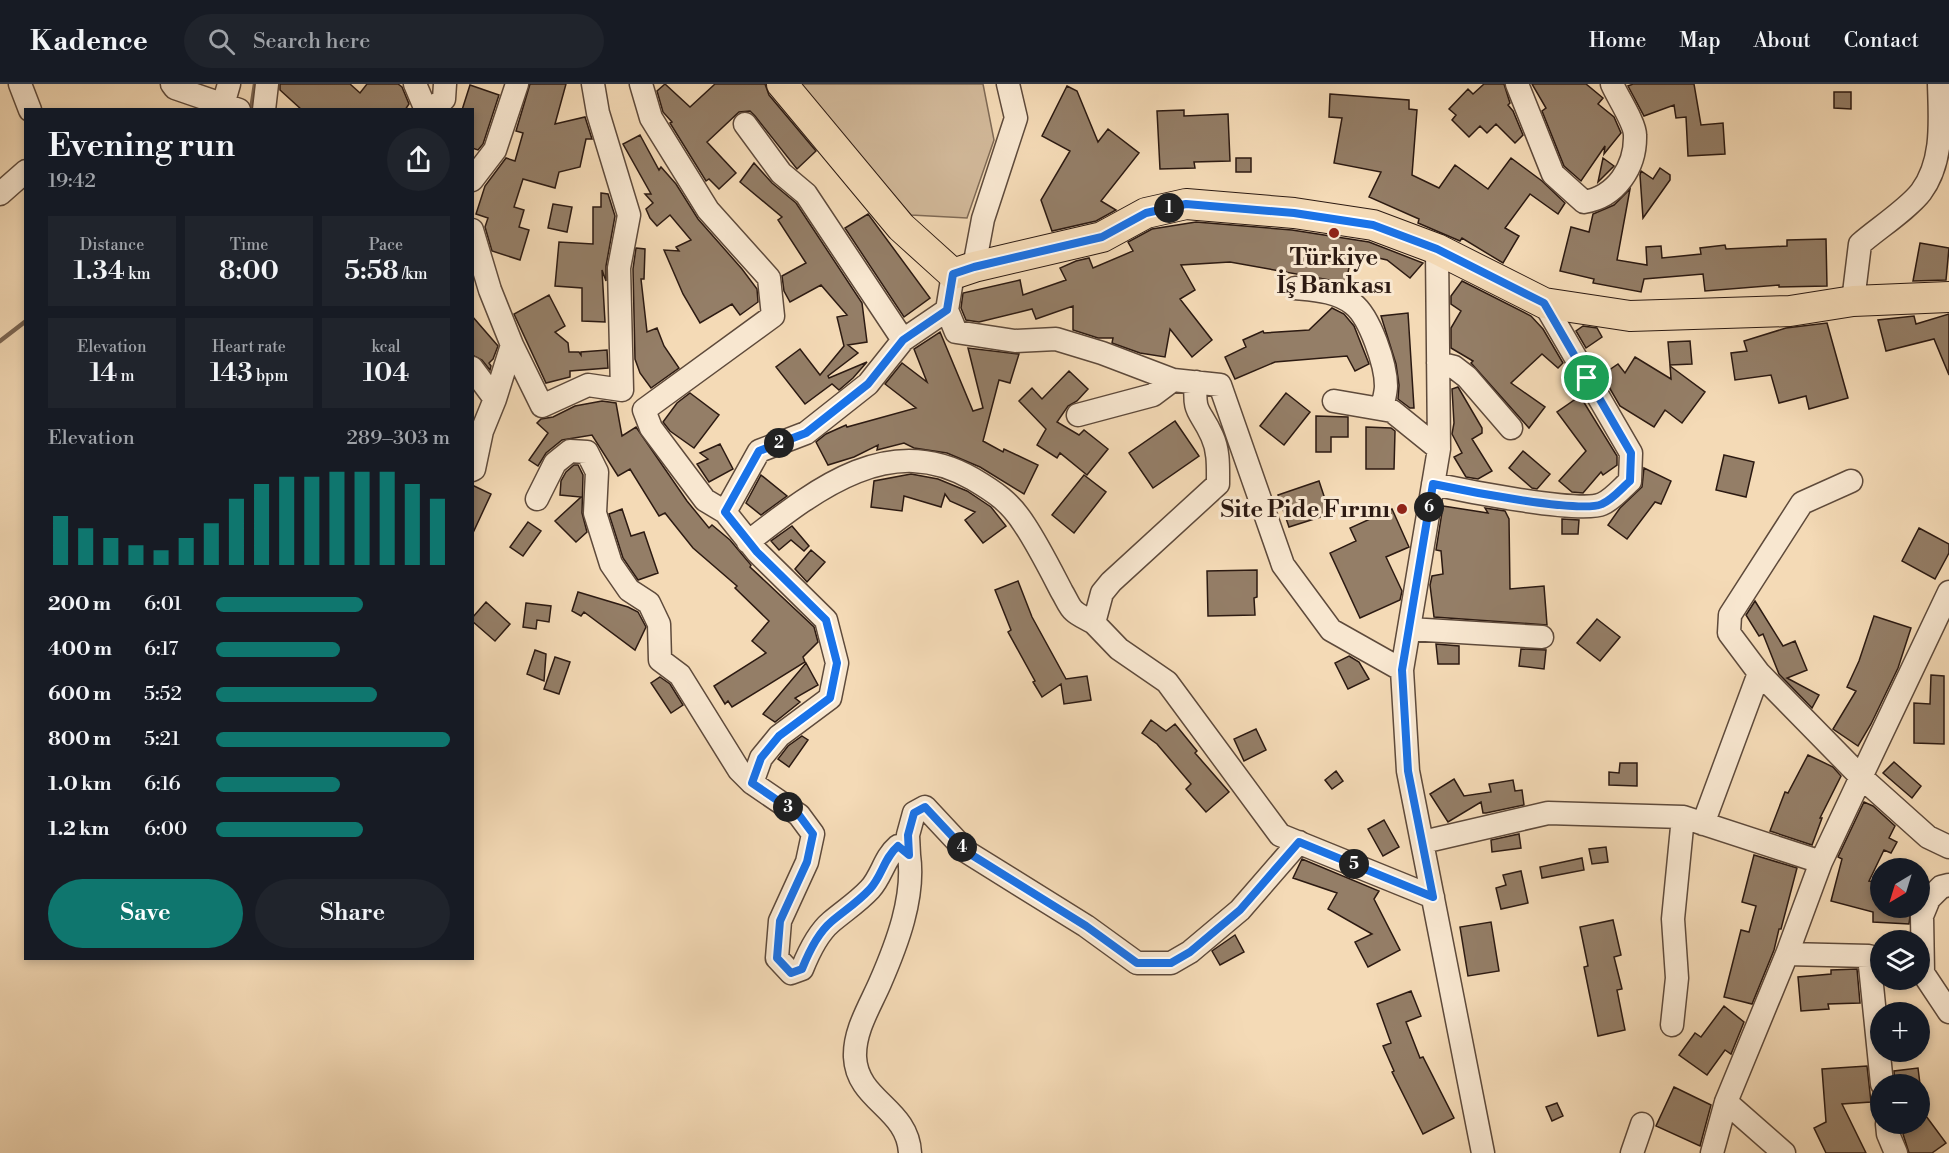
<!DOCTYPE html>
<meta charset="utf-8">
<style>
:root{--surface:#171b24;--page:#20242c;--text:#f1f3f6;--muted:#9ea1a6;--line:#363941;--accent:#0f766e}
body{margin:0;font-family:"Libre Bodoni",serif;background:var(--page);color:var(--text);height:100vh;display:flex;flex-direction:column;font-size:22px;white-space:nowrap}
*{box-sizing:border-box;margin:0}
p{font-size:20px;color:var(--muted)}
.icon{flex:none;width:33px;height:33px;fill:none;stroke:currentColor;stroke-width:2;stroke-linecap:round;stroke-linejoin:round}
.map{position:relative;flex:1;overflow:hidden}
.details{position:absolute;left:24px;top:24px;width:450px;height:852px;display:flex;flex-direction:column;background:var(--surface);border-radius:0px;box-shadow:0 3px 9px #0003}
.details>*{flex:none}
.needle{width:39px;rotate:218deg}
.fabs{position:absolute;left:1870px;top:774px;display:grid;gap:12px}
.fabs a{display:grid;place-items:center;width:60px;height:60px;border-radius:50%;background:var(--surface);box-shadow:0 3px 9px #0003;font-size:30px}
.pin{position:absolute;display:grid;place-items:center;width:51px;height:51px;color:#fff;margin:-26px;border:3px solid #fff;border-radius:50%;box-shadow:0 2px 6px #0007}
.km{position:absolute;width:30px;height:30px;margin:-15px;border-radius:50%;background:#222;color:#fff;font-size:16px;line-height:30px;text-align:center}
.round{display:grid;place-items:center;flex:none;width:63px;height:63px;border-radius:32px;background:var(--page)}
.overview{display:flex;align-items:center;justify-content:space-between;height:102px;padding:0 24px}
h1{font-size:33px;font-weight:600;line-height:45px}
.stats{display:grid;grid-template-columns:repeat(3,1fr);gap:9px;height:102px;padding:6px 24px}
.stats div{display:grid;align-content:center;border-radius:0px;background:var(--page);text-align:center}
.stats b{font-size:26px;font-weight:600}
.stats small{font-size:16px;font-weight:400}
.stats p{font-size:16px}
.chart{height:168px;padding:12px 24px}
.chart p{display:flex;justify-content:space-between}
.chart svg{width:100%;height:108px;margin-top:6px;stroke:var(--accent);stroke-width:6}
.action{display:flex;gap:12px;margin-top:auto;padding:12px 24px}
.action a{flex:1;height:69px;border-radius:36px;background:var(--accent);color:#fff;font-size:24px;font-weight:600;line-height:69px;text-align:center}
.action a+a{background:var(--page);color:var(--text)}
ul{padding:0 24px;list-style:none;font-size:20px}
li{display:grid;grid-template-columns:96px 72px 1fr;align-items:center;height:45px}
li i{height:15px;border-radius:8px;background:var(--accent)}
header{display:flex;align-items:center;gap:36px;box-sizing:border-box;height:84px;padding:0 30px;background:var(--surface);border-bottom:2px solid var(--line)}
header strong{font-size:28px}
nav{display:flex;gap:33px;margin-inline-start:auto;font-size:21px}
.search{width:420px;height:54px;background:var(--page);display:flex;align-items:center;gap:15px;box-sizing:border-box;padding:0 21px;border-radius:33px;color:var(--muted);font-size:22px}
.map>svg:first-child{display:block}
.green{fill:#d2b99a;stroke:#7f6a56;stroke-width:1.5}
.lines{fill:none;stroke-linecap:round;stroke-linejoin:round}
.stream{stroke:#7b6653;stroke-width:4.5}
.building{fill:#947e67;stroke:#2c1a12;stroke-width:1.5}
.minor-casing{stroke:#5e4a3b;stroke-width:25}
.major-casing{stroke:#2c1a12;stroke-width:32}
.minor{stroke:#f8e7d0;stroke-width:22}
.major{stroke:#f4dab6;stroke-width:30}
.route-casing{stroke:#fff;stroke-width:12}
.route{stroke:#1a73e8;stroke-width:8}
.poi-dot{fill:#8f2418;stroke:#f8e7d0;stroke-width:2}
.labels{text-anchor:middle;stroke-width:6;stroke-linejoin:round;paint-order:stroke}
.poi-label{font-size:24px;font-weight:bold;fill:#2c1a12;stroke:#f8e7d0}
</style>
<header>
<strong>Kadence</strong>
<div class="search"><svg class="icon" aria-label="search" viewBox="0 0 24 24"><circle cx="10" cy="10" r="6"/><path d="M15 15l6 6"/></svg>Search here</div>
<nav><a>Home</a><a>Map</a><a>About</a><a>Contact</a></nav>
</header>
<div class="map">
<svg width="1949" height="1069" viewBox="0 0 1949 1069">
<rect width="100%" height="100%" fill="#f4dab6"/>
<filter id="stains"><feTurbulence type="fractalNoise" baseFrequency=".00333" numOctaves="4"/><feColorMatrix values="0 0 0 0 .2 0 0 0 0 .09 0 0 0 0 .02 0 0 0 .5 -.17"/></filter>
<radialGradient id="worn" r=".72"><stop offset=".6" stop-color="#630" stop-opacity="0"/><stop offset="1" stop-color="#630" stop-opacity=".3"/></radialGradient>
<path class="green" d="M798,0H983L994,56L967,134L911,131Z"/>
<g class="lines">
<path class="stream" d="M251,26L255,0
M0,257L26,237"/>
</g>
<path class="building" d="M280,0H350L360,9L367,0H398L402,3L409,20L405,26H302L280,6Z
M530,0H566L555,40L585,33L592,55H586L580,83L559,88L555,104L523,95L514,123L524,126L519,143L529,146L520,176L492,167L485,143L488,134L476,130L485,102L506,74L515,77L523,49L516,47Z
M665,0L690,23L715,0H765L769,11L816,67L797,85L755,32L750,27L739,28L707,58L736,89L719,105L709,95L706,97L670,39L672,38L663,28L657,7Z
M1484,0H1504L1510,19L1508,21L1513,27L1523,51L1515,59L1496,40L1487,49L1480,42L1469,53L1452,36L1456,31L1449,25L1468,5L1473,10Z
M1532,0H1586L1603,14L1598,20L1614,33L1621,49L1604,70L1605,62L1581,97L1564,82L1542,27L1546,24Z
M1633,0H1694L1701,41L1723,39L1725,70L1688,72L1686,33L1676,34L1674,21L1644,32L1628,2Z
M470,1L499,11L483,60L478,66L472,64V26H462Z
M1067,2L1077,7L1098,58L1108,45L1139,69L1101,117L1116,126L1096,137L1052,147L1041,116L1070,67L1042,52Z
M1834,8H1851V25L1834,24Z
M1330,10L1409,16V25L1417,26L1412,91L1439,104L1455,81L1488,105L1511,74L1542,97L1565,119L1558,130L1530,110L1505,144L1519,152L1503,179L1462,154L1460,157L1418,139L1419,135L1369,113L1381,88L1334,79L1342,34L1329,33Z
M1184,26V32L1228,30L1230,77L1194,78L1195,84L1160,85L1157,27Z
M640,51L659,86L661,83L676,100L698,135L742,185L757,205L758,218L740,231L732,220L700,239L683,210L664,166L679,167L676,163L691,156L670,131L657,142L650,134L646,125L653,119L645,110H651L623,60Z
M1236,74H1251V88H1236Z
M1603,74L1614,82L1598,98Z
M754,79L772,99L796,119L862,219L867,258L848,261L858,269L828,292L829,294L867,278L853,294L839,306L832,300L805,320L776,283L800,265L820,291L844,262L837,233L847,231L821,201L790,218L784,207L782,192L806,179L778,136L782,133L740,98Z
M1660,84L1670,91V96L1643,134L1640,91L1641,87L1653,95Z
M1630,105L1617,176L1647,181L1646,163L1661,162L1662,174L1701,170L1700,164L1725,161L1726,165L1787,162V156L1826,155L1827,202L1779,203V201L1705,207L1703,190L1644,195L1641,208L1593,199L1594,195L1560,187L1571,143L1589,148L1593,130L1614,121Z
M601,109L608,110L615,132L606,182V197L602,186L605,238L582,237V204L555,202L559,158L593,160V123H601Z
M553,120L572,123L567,148L548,144Z
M868,130L930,214L904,233L845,144Z
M1196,138L1292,146L1369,158L1423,179L1410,194L1387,176L1352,168L1346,199L1230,178L1181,181L1195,206L1180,215L1212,256L1192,273L1170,245L1165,273L1140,269L1112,259L1113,254H1098L1073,246V222L1036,235L1032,225L979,238L966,236L961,224L963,209L1020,196L1023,211L1066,196L1060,184L1076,177L1089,174L1093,184L1133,167L1128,158L1152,145Z
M1920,159L1949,164L1946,196L1913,197Z
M636,164L645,165L644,195H641L647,248L657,244L664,262L679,284L651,304L640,289L635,275L633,185Z
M1462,197L1531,232L1543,245L1563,279L1558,284L1542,270L1511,299L1545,323L1529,344L1471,279L1473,277L1451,264V244L1461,227L1451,220V212Z
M549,211L565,242L555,248L568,259L569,268H579L581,271V268L607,266L608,284L570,287V293L546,299L514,230Z
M1332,224L1344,230L1354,242L1369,280L1355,287L1347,272L1275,278L1235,295L1225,273L1246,263L1243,256L1263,247L1264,249L1309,246Z
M1408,229L1414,324H1410L1398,315L1399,301L1396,280L1381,232Z
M1949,230V291L1934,255L1886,267L1878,236L1914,232L1916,240Z
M472,232L498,262L493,275L489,279L491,282L490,286L482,276L472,271Z
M1827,239L1848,314L1809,325L1806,312L1779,319L1771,291L1735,296L1731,269L1747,267L1744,257L1786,244Z
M1583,242L1597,244L1602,253L1586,264L1576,247Z
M940,248L973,327L983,324L968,264L1019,270L1010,299L999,296L983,357L1003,368L1004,365L1038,381L1024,410L980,383L947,369L914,364L904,359L877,366L878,361L854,373L828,381L816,358L826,350L846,341L847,343L916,324L885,300L902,279L927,298L914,265Z
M1690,257L1692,280L1670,281L1668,258Z
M1635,273L1671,295L1670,282L1705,308L1682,339L1665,326L1654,343L1620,322L1602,291L1618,280L1625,289Z
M1069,287L1088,305L1077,317L1068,322L1057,338L1079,351L1084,346L1108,365L1087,391L1060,369L1057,374L1037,361L1046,345L1019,317L1032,304L1042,315Z
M1458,303L1482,344V349L1472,355L1492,387L1478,395L1466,393L1454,373L1462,369L1452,350L1454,339L1452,305Z
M690,309L719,331L694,364L670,347L663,338L677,319Z
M1286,309L1310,328L1284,361L1260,342Z
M1580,312L1617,372V381L1603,391L1601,388L1583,409L1572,408L1559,397L1586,367L1557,328Z
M602,317L616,319L622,352L636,343L687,417L709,444L712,441L730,456L751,481L750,483L814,543L818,558L803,573L805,578L732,623L728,617L725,620L714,602L766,569L752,557L769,537L735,504L737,502L693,464L665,429L659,432L630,385L618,392L592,351L562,356L546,369L538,382L529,376L548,349L537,339L541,335L553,333L575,322Z
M1316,332L1348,333V353H1331V368H1316Z
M1175,337L1199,372L1153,404L1129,369Z
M1366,343L1391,344L1395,347L1394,385H1366Z
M720,360L733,385L709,398L697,380L708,375L700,369Z
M1523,367L1550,390L1537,405L1532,404L1509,384Z
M1724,371L1754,378L1746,413L1716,406Z
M574,381H578L583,391L582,429L587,448L576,458L555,437L581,413L560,411L561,397L566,388Z
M1644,384L1671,397L1661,420L1655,418L1627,455L1608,441L1620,424L1642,403Z
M911,390L938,395L967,407L991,423L1006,442L983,459L965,436L975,428L950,417L945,410L941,423L904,412L902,427L871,423L874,397Z
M761,391L787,412L761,431L746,419Z
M1084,391L1106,408L1074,449L1052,431Z
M1319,397L1330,430L1289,443L1278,411Z
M472,401L491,410L472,451Z
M1443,422L1488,429L1485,424L1505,427L1509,435L1510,505L1544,502L1547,541L1434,533L1430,501L1432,492L1443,490L1441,467L1436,466Z
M622,425L631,452L644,448L658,489L638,496L623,474L609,430Z
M1392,425L1409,463L1386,473L1402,507L1400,516L1360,534L1330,469L1356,457L1350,444Z
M1562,435L1579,436L1578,450H1562Z
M528,438L541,447L523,472L510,463Z
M792,442L809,462L804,467L791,456L779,466L771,457Z
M1919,444L1949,460V469L1935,495L1902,477Z
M811,466L825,478L807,498L795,485Z
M1257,486V513L1254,514L1255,531L1208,532L1207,487Z
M1018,497L1032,533L1066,595L1087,592L1091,616L1064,620L1061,600L1042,613L1033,598L1035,597L1008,548L1011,546L995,506Z
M578,508L628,523L638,528L646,543L635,566L584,528L581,532L572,527Z
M1755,517L1783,562L1795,557L1807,586L1787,594L1819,611L1812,624L1779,590L1763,550L1759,552L1746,531Z
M486,518L510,540L495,557L472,537V534Z
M526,519L551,522L549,538L537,536L536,545L523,543Z
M1874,532L1911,544L1898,584L1871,640L1858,662L1833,645L1856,607L1847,603L1859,577Z
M1597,535L1620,553L1600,577L1577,559Z
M1436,560L1459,562V580H1438Z
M1521,565L1546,566L1544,585L1519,582Z
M535,566L546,570L544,597L527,590Z
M1349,572L1359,578L1369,595L1348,605L1335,579Z
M555,573L570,578L559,610L544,605Z
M806,579L818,601L795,614L800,618L775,638L763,630Z
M1931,591L1944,592V660L1914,659V619L1930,620Z
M660,593L670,600L683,621L671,629L651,599Z
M1151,636L1166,647L1175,640L1197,667L1195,669L1229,708L1206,728L1186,705L1191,700L1157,660L1142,649Z
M1256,645L1266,666L1244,677L1234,655Z
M802,652L808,656L789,683L778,675L788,662Z
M1808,671L1833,683L1841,692L1820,734H1822L1812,761L1770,747L1785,708L1788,709Z
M1894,678L1921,702L1912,714L1883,689Z
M1620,679H1637V702L1609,701V688L1619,689Z
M1336,687L1343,697L1332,705L1325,696Z
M1454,695L1464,712L1491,708L1489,700L1513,696L1515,707L1522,706L1524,721L1486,729H1483L1481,718L1448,738L1430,710Z
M1864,718L1873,722L1895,742L1889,754L1897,758L1891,769L1884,766L1869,797L1881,798V824H1911L1909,840L1873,838V828L1831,817L1842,775L1838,773Z
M1384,736L1399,763L1383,772L1368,745Z
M1519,750L1521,764L1492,768L1491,756Z
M1606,763L1608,778L1592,780L1589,765Z
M1754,771L1797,784L1781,845H1779L1774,866L1752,920L1724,913L1741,846L1749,848L1756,822L1742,818Z
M1582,774L1584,786L1542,794L1540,783Z
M1302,775L1379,807L1374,815L1400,866L1368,883L1355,858L1372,850L1328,825L1337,809L1293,794Z
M1521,787L1528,819L1501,825L1496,804L1506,801L1503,791Z
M1613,836L1621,871L1614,873L1622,905L1617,906L1625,946L1598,952L1584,883L1588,882L1580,843Z
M1491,838L1499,887L1468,892L1460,843Z
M1235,851L1244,868L1220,881L1212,867Z
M1857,885L1860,919L1828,920L1829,925L1801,927L1798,893L1831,890V886Z
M1411,907L1421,932L1406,938L1420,974L1423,973L1454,1034L1423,1050L1392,988L1394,987L1383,962L1391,959L1377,920Z
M1724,922L1744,938L1731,970L1725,966L1707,991L1679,971L1695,949L1701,953Z
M1867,982L1871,1018L1842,1020L1866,1069H1826L1814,1044L1826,1038L1822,985Z
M1918,984L1920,1000H1895L1894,987Z
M1674,1003L1711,1021L1700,1062L1656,1042Z
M1557,1019L1563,1032L1552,1037L1546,1023Z
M1926,1032L1946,1059L1932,1069H1909L1903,1050L1916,1040H1920Z"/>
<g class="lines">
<defs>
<path id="minor" d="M20,0L30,26
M172,0L175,4L239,26
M415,0L426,26
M1517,0L1553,90L1584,118C1616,113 1636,83 1635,51C1635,39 1617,12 1612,0
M223,21L229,0
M264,26L267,0
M430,26L444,15L445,0
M745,40L781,89L806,110L903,256
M472,96L495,66L517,0
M0,110L26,87
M472,146L490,206L512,261L495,315L482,347L474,385L472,386
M1437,165L1439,365L1402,586L1408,687L1483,1069
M974,183L983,135L1016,34L1008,0
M953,190L947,226L956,248L1015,257L1056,255L1102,269L1173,296L1220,301L1283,481L1331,546L1402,586
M1295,204C1315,206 1337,207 1353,220C1370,233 1386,281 1386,302C1386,309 1383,318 1382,325
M1853,217L1860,160C1877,145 1908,125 1921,108C1944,77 1940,36 1939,0
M512,261L542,322L588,301L622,306L619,184L629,131L598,29L593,0
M1438,279L1454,283L1467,293L1511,344
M472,284L495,315
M1196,298C1193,331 1200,325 1212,352C1219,367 1218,383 1218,400L1111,498L1102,509L1094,539L1119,565L1167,598L1280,751L1433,813
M1334,317L1392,327L1439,365
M1078,331L1153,311L1173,296
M1851,397L1802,419L1730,531L1729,549L1759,589L1861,693L1949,508
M1433,400C1461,406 1581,430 1602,420C1612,416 1622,404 1630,397L1631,369L1544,219
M537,415L555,379L570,367L587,368L597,388L595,429L611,480L629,506L649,519L659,540L660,576L680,591L739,686L752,699L761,674L779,652L830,614L837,579L826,536L757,468L725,428L705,416L651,344L644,326L773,232L769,194L708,126L651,34L641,0
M725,428L759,367L806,349L868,300L903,256L947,226
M748,458C815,406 889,346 973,395C995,408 1010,418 1024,440C1038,461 1050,485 1062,508C1066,514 1069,523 1074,527C1079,532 1088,535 1094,539
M1409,545L1542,553
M752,699L799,731L813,750L807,778L780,837L777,874L791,889L802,885C808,870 818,849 831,838C844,827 858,818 870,805C882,792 884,774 898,762L909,771C915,813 897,860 880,899C870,922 854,947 855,973C857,1017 908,1024 910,1069
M1703,740L1759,589
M1423,758L1548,729L1683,733L1821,778L1787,870
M909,771L908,751L914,729L925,723L967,768L1086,842L1137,879H1171L1190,868L1240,826L1299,758
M1821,778L1861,693L1928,753L1949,763
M1949,801L1941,803L1929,815L1922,832L1923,889L1949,928
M1672,941L1677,894L1673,835L1683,733
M1726,1018L1784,1069
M1887,1040L1888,1050L1896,1069
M1632,1069L1642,1040
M1712,1069L1726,1018L1787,870L1869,872L1882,1000"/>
<path id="major" d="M782,0L901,143L953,190L974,183L1102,153L1146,129L1186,120L1294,129L1373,141L1437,165L1544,219L1630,232L1790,227L1853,217L1949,213"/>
</defs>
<use href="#minor" class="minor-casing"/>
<use href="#major" class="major-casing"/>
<use href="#minor" class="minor"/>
<use href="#major" class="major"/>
</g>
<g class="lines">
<defs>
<path id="route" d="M1186,120L1294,129L1373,141L1437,165L1544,219L1631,369L1630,397C1622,404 1612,416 1602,420C1581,430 1461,406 1433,400L1402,586L1408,687L1433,813L1299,758L1240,826L1190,868L1171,879H1137L1086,842L967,768L925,723L914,729L908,751L909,771L898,762C884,774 882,792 870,805C858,818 844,827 831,838C818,849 808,870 802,885L791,889L777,874L780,837L807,778L813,750L799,731L752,699L761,674L779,652L830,614L837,579L826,536L757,468L725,428L759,367L806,349L868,300L903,256L947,226L953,190L974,183L1102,153L1146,129Z"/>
</defs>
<use href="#route" class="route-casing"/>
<use href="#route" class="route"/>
</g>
<g class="poi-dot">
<circle cx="1334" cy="149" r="6"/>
<circle cx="1402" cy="425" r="6"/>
</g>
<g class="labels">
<g class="poi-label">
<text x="1334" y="181">Türkiye<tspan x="1334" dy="28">İş Bankası</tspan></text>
<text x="1390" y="433" text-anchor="end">Site Pide Fırını</text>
</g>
</g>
<rect width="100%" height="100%" filter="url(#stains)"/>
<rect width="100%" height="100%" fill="url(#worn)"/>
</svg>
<div class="fabs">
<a><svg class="needle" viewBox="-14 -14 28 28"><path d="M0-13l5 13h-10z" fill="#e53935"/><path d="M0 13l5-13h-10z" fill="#9ea1a6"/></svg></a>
<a><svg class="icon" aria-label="layers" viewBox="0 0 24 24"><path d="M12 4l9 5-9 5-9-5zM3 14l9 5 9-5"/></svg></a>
<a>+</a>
<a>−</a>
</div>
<div class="pin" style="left:1587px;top:294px;background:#1e9e55"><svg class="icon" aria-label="arrive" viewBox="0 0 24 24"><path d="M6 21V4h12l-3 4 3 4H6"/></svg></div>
<b class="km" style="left:1169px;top:124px">1</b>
<b class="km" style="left:779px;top:359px">2</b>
<b class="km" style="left:788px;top:723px">3</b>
<b class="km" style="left:962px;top:763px">4</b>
<b class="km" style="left:1354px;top:780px">5</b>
<b class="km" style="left:1429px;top:423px">6</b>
<section class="details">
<div class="overview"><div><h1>Evening run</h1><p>19:42</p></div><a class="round"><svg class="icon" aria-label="share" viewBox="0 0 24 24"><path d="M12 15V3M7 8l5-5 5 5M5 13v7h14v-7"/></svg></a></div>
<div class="stats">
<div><p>Distance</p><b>1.34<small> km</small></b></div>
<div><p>Time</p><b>8:00</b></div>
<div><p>Pace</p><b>5:58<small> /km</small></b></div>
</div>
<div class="stats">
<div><p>Elevation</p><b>14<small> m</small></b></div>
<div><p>Heart rate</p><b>143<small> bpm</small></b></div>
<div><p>kcal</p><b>104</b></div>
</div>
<div class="chart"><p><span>Elevation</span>289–303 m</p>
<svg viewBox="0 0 160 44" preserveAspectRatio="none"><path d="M5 44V24M15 44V29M25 44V33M35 44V36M45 44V38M55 44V33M65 44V27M75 44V17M85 44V11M95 44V8M105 44V8M115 44V6M125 44V6M135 44V6M145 44V11M155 44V17"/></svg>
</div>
<ul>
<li><b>200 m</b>6:01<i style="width:63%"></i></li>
<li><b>400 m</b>6:17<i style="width:53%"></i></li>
<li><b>600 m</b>5:52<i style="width:69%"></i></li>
<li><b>800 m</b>5:21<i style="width:100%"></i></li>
<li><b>1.0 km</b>6:16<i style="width:53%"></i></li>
<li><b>1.2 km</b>6:00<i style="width:63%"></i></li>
</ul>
<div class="action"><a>Save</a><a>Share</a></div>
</section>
</div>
